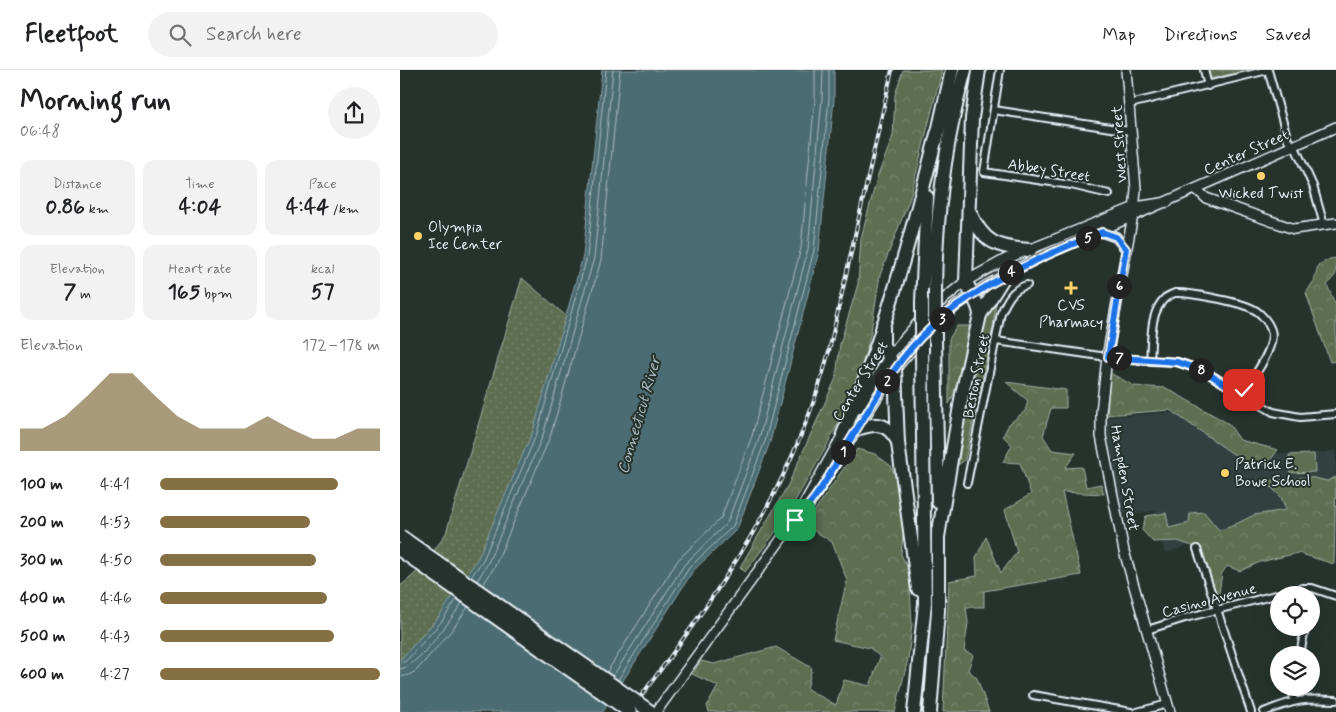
<!DOCTYPE html>
<meta charset="utf-8">
<style>
:root{--surface:#fff;--page:#f2f2f2;--text:#202124;--muted:#757577;--line:#e0e0e0;--accent:#847042}
body{margin:0;font-family:Mynerve,sans-serif;background:var(--page);color:var(--text);height:100vh;display:flex;flex-direction:column;font-size:19px;white-space:nowrap}
*{box-sizing:border-box;margin:0}
p{font-size:16px;color:var(--muted)}
.icon{flex:none;width:28px;height:28px;fill:none;stroke:currentColor;stroke-width:2;stroke-linecap:round;stroke-linejoin:round}
.map{position:relative;flex:1;overflow:hidden}
.panel{display:flex;flex-direction:column;background:var(--surface);width:400px}
.panel>*{flex:none}
.tools{position:absolute;left:870px;top:516px;display:grid;gap:10px}
.tools a{display:grid;place-items:center;width:50px;height:50px;border-radius:50%;background:var(--surface);box-shadow:0 5px 20px #0002;font-size:25px}
.pin{position:absolute;display:grid;place-items:center;width:42px;height:42px;color:#fff;margin:-21px;border-radius:10px;box-shadow:0 2px 8px #0006}
.km{position:absolute;width:25px;height:25px;margin:-12px;border-radius:50%;background:#222;color:#fff;font-size:14px;line-height:25px;text-align:center}
.round{display:grid;place-items:center;flex:none;width:52px;height:52px;border-radius:26px;background:var(--page)}
.headline{display:flex;align-items:center;justify-content:space-between;height:85px;padding:0 20px}
h1{font-size:28px;font-weight:700;line-height:38px}
.metrics{display:grid;grid-template-columns:repeat(3,1fr);gap:8px;height:85px;padding:5px 20px}
.metrics div{display:grid;align-content:center;border-radius:12px;background:var(--page);text-align:center}
.metrics b{font-size:21px;font-weight:700}
.metrics small{font-size:14px;font-weight:400}
.metrics p{font-size:14px}
.chart{height:140px;padding:10px 20px}
.chart p{display:flex;justify-content:space-between}
.chart svg{width:100%;height:90px;margin-top:5px;fill:var(--accent);opacity:.7}
ul{padding:0 20px;list-style:none;font-size:16px}
li{display:grid;grid-template-columns:80px 60px 1fr;align-items:center;height:38px}
li i{height:12px;border-radius:6px;background:var(--accent)}
header{display:flex;align-items:center;gap:30px;box-sizing:border-box;height:70px;padding:0 25px;background:var(--surface);border-bottom:1px solid var(--line)}
header strong{font-size:24px}
nav{display:flex;gap:28px;margin-inline-start:auto;font-size:18px}
.search{width:350px;height:45px;background:var(--page);display:flex;align-items:center;gap:12px;box-sizing:border-box;padding:0 18px;border-radius:28px;color:var(--muted);font-size:19px}
main{display:flex;flex:1;min-height:0}
.map>svg:first-child{display:block}
.built{fill:#334040}
.grass{fill:url(#grass-dots);stroke:#a2b0a4}
.forest{fill:url(#forest-crowns);stroke:#a2b0a4}
.garden{fill:#5d6e51;stroke:#a2b0a4}
.water{fill:#4b6c72;stroke:#8aa1a8}
.lines{fill:none;stroke-linecap:round;stroke-linejoin:round}
.shore{stroke:#a9bcc2;stroke-width:1}
.minor-casing{stroke:#e8f1f8;stroke-width:10}
.tertiary-casing{stroke:#e8f1f8;stroke-width:12}
.secondary-casing{stroke:#e8f1f8;stroke-width:12}
.motorway-casing{stroke:#e8f1f8;stroke-width:16}
.minor{stroke:#26332d;stroke-width:6}
.tertiary{stroke:#26332d;stroke-width:9}
.secondary{stroke:#26332d;stroke-width:9}
.motorway{stroke:#26332d;stroke-width:12}
.rail-casing{stroke:#e8f1f8;stroke-width:4}
.rail{stroke:#26332d;stroke-width:2;stroke-dasharray:5.5;stroke-linecap:butt}
.motorway-bridge-casing{stroke:#e8f1f8;stroke-width:16;stroke-linecap:butt}
.motorway-bridge{stroke:#26332d;stroke-width:12}
.route-casing{stroke:#fff;stroke-width:10}
.route{stroke:#1a73e8;stroke-width:6}
.poi-dot{fill:#ffd166;stroke:#26332d;stroke-width:2}
.labels{text-anchor:middle;stroke-width:4;stroke-linejoin:round;paint-order:stroke}
.street-label{font-size:15px;fill:#e8f1f8;stroke:#26332d}
.poi-label{font-size:15px;fill:#e8f1f8;stroke:#26332d}
.water-label{font-size:16px;font-style:italic;fill:#a9bcc2;stroke:#26332d}
</style>
<header>
<strong>Fleetfoot</strong>
<div class="search"><svg class="icon" aria-label="search" viewBox="0 0 24 24"><circle cx="10" cy="10" r="6"/><path d="M15 15l6 6"/></svg>Search here</div>
<nav><a>Map</a><a>Directions</a><a>Saved</a></nav>
</header>
<main>
<section class="panel">
<div class="headline"><div><h1>Morning run</h1><p>06:48</p></div><a class="round"><svg class="icon" aria-label="share" viewBox="0 0 24 24"><path d="M12 15V3M7 8l5-5 5 5M5 13v7h14v-7"/></svg></a></div>
<div class="metrics">
<div><p>Distance</p><b>0.86<small> km</small></b></div>
<div><p>Time</p><b>4:04</b></div>
<div><p>Pace</p><b>4:44<small> /km</small></b></div>
</div>
<div class="metrics">
<div><p>Elevation</p><b>7<small> m</small></b></div>
<div><p>Heart rate</p><b>165<small> bpm</small></b></div>
<div><p>kcal</p><b>57</b></div>
</div>
<div class="chart"><p><span>Elevation</span>172–178 m</p>
<svg viewBox="0 0 160 44" preserveAspectRatio="none"><path d="M0 44V33L10 33L20 27L30 17L40 6L50 6L60 17L70 27L80 33L90 33L100 33L110 27L120 33L130 38L140 38L150 33L160 33V44z"/></svg>
</div>
<ul>
<li><b>100 m</b>4:41<i style="width:81%"></i></li>
<li><b>200 m</b>4:53<i style="width:68%"></i></li>
<li><b>300 m</b>4:50<i style="width:71%"></i></li>
<li><b>400 m</b>4:46<i style="width:76%"></i></li>
<li><b>500 m</b>4:43<i style="width:79%"></i></li>
<li><b>600 m</b>4:27<i style="width:100%"></i></li>
</ul>
</section>
<div class="map">
<svg width="936" height="642" viewBox="0 0 936 642">
<defs>
<pattern id="grass-dots" width="8" height="8" patternUnits="userSpaceOnUse" patternTransform="scale(1.25)"><rect width="8" height="8" fill="#5d6e51"/><path d="M2 2h.1M6 6h.1" fill="none" stroke="#74836b" stroke-width="1.8" stroke-linecap="round"/></pattern>
<pattern id="forest-crowns" width="20" height="18" patternUnits="userSpaceOnUse" patternTransform="scale(1.25)"><rect width="20" height="18" fill="#5d6e51"/><path d="M2 6a3 3 0 1 1 6 0M12 15a3 3 0 1 1 6 0" fill="none" stroke="#74836b"/></pattern>
</defs>
<rect width="100%" height="100%" fill="#26332d"/>
<filter id="ink" filterUnits="userSpaceOnUse"><feTurbulence type="fractalNoise" baseFrequency=".02" numOctaves="2"/><feDisplacementMap in="SourceGraphic" scale="10" xChannelSelector="R" yChannelSelector="G"/><feConvolveMatrix kernelMatrix="1 2 1 2 8 2 1 2 1" color-interpolation-filters="sRGB"/></filter>
<g filter="url(#ink)">
<path class="built" d="M783,342L838,372L874,384L921,383L936,380V422L914,457L804,471L765,483L755,441L722,445L706,364V347Z"/>
<path class="grass" d="M807,0H848L809,9Z
M122,208L166,246L102,484L38,548L0,590V516C20,502 33,483 46,463Z"/>
<path class="forest" d="M503,0H542L510,128L480,205L471,261L458,314L424,381L381,455L345,502L340,497L388,415L436,308L440,274L458,214L461,168L477,108L493,66L495,25Z
M936,188V204L927,215L936,236V291L930,292L906,223L914,211L918,195L930,189Z
M597,225L593,257L565,390L558,395C568,339 570,277 597,225Z
M557,256H570L557,318L549,334V269Z
M710,303L734,316L766,318L829,354L840,370L878,380L867,394L849,395L770,340L707,345Z
M606,312L666,320V338H651L643,366L652,380L676,383L665,398L682,397L686,417L701,414L704,424L662,422L681,505L584,521V537H566L568,553L564,581L573,585L568,600L577,608L589,642H543L549,511L577,506L576,488L586,467L601,503L617,482L605,440L631,424L620,393L603,392L612,375L603,366L609,354L625,341L628,331Z
M457,379L475,384L491,396L499,415L505,447L501,484L509,501L512,554L508,589L495,642H309L307,636L318,616L292,604L301,591L314,594L376,577L412,598L407,619L436,635L444,610L470,616L480,587L470,578L433,570L447,510L432,472L405,455Z
M910,407L927,411L936,407L934,494L898,483L860,492L840,501L827,496L822,503L818,529L801,479L778,471L753,472L742,460L746,446L766,443L769,458L789,453L790,443L804,442L819,460L830,457L854,445L886,440L881,427L865,411Z"/>
<path class="garden" d="M914,384L915,402L890,403L889,385Z"/>
<path class="water" d="M202,0H434V29L419,181L370,372L337,459L293,501L203,642H0V590L38,548L78,488L133,361L183,186Z"/>
<g class="lines">
<path class="shore" d="M71,507L83,490L137,363L187,187L206,0
M77,511L88,493L143,365L194,188L213,0
M83,515L95,496L150,367L201,190L220,0
M0,593L6,591L42,551L57,529
M0,599C17,598 52,548 62,533
M207,602L278,490L321,448L352,366L401,178L415,28V0
M213,606L284,495L327,453L359,369L408,179L422,28L423,0
M0,607L9,605L16,601L52,560L68,537
M218,610L289,498L333,456L365,371L414,180L429,29V0"/>
<defs>
<path id="minor" d="M600,0L584,102L671,115L709,124
M804,0L808,16
M868,0L888,70L896,79L913,116L924,155
M730,34L868,0
M594,40L730,61
M596,271L728,290L777,292L804,301L873,342L900,347L936,344
M750,290C752,270 749,243 765,228C768,226 772,224 775,223C788,222 839,232 851,238C859,241 868,251 871,260C877,277 851,311 841,325
M567,413L601,243C607,230 612,219 627,215
M797,479L851,642
M747,560L785,548L903,518H912L936,526
M900,585L905,558
M633,625L731,642
M893,630L895,618
M737,642L768,634
M864,642C894,630 903,628 936,630"/>
<path id="tertiary" d="M726,0L736,119L734,143
M796,119L806,128L894,159L936,153"/>
<path id="secondary" d="M733,145L707,287L701,342V366L724,481L770,642
M702,162L716,167L726,179
M534,237L566,211L606,189L735,137L768,132
M458,339L490,285L524,246
M409,435L495,299L526,263L557,235L587,215L642,186L936,57
M256,642L395,450L446,359"/>
<path id="motorway" d="M536,71L552,0
M570,142C583,173 598,178 630,180
M535,219C536,145 545,71 565,0
M522,232L527,127
M580,245L605,205
M483,254V275L495,299L498,373L518,519
M535,270L538,432
M457,359C477,352 488,353 498,372
M443,364C484,268 511,165 537,64
M538,467L562,324L580,245C579,233 570,223 566,211L572,48L579,0
M514,642L525,533L522,283
M530,642L538,541V460"/>
</defs>
<use href="#minor" class="minor-casing"/>
<use href="#tertiary" class="tertiary-casing"/>
<use href="#secondary" class="secondary-casing"/>
<use href="#motorway" class="motorway-casing"/>
<use href="#minor" class="minor"/>
<use href="#tertiary" class="tertiary"/>
<use href="#secondary" class="secondary"/>
<use href="#motorway" class="motorway"/>
<defs>
<path id="rail" d="M229,642C315,528 393,421 429,281L492,0"/>
</defs>
<use href="#rail" class="rail-casing"/>
<use href="#rail" class="rail"/>
<defs>
<path id="motorway-bridge" d="M522,232V283
M535,270V219
M0,466L251,642
M0,480L230,642"/>
</defs>
<use href="#motorway-bridge" class="motorway-bridge-casing"/>
<use href="#motorway-bridge" class="motorway-bridge"/>
</g>
</g>
<g class="lines" filter="url(#ink)">
<defs>
<path id="route" d="M395,450C414,432 428,408 441,385C458,357 475,329 493,302C542,228 624,194 702,162L716,167L726,179L708,287L777,292L804,301L841,324L844,320"/>
</defs>
<use href="#route" class="route-casing"/>
<use href="#route" class="route"/>
</g>
<g class="poi-dot">
<circle cx="861" cy="106" r="5"/>
<circle cx="18" cy="166" r="5"/>
<path d="M668.5 210.5h5v5h5v5h-5v5h-5v-5h-5v-5h5z"/>
<circle cx="825" cy="403" r="5"/>
</g>
<g class="labels">
<g class="street-label">
<text transform="translate(719 74) rotate(-94)" y="5">West Street</text>
<text transform="translate(846 82) rotate(-24)" y="5">Center Street</text>
<text transform="translate(649 100) rotate(9)" y="5">Abbey Street</text>
<text transform="translate(576 306) rotate(-79)" y="5">Beston Street</text>
<text transform="translate(460 311) rotate(-58)" y="5">Center Street</text>
<text transform="translate(725 408) rotate(80)" y="5">Hampden Street</text>
<text transform="translate(809 530) rotate(-15)" y="5">Casino Avenue</text>
</g>
<g class="poi-label">
<text x="861" y="128">Wicked Twist</text>
<text x="28" y="162" text-anchor="start">Olympia<tspan x="28" dy="17">Ice Center</tspan></text>
<text x="671" y="240">CVS<tspan x="671" dy="17">Pharmacy</tspan></text>
<text x="835" y="399" text-anchor="start">Patrick E.<tspan x="835" dy="17">Bowe School</tspan></text>
</g>
<g class="water-label">
<text transform="translate(238 345) rotate(-74)" y="6">Connecticut River</text>
</g>
</g>
</svg>
<div class="tools">
<a><svg class="icon" aria-label="locate" viewBox="0 0 24 24"><circle cx="12" cy="12" r="6"/><path d="M12 2v4M12 18v4M2 12h4M18 12h4"/></svg></a>
<a><svg class="icon" aria-label="layers" viewBox="0 0 24 24"><path d="M12 4l9 5-9 5-9-5zM3 14l9 5 9-5"/></svg></a>
</div>
<div class="pin" style="left:395px;top:450px;background:#1e9e55"><svg class="icon" aria-label="arrive" viewBox="0 0 24 24"><path d="M6 21V4h12l-3 4 3 4H6"/></svg></div>
<div class="pin" style="left:844px;top:320px;background:#d93025"><svg class="icon" aria-label="check" viewBox="0 0 24 24"><path d="M5 12l5 5 9-10"/></svg></div>
<b class="km" style="left:443px;top:382px">1</b>
<b class="km" style="left:487px;top:311px">2</b>
<b class="km" style="left:542px;top:249px">3</b>
<b class="km" style="left:611px;top:202px">4</b>
<b class="km" style="left:688px;top:168px">5</b>
<b class="km" style="left:719px;top:216px">6</b>
<b class="km" style="left:719px;top:288px">7</b>
<b class="km" style="left:801px;top:300px">8</b>
</div>
</main>
